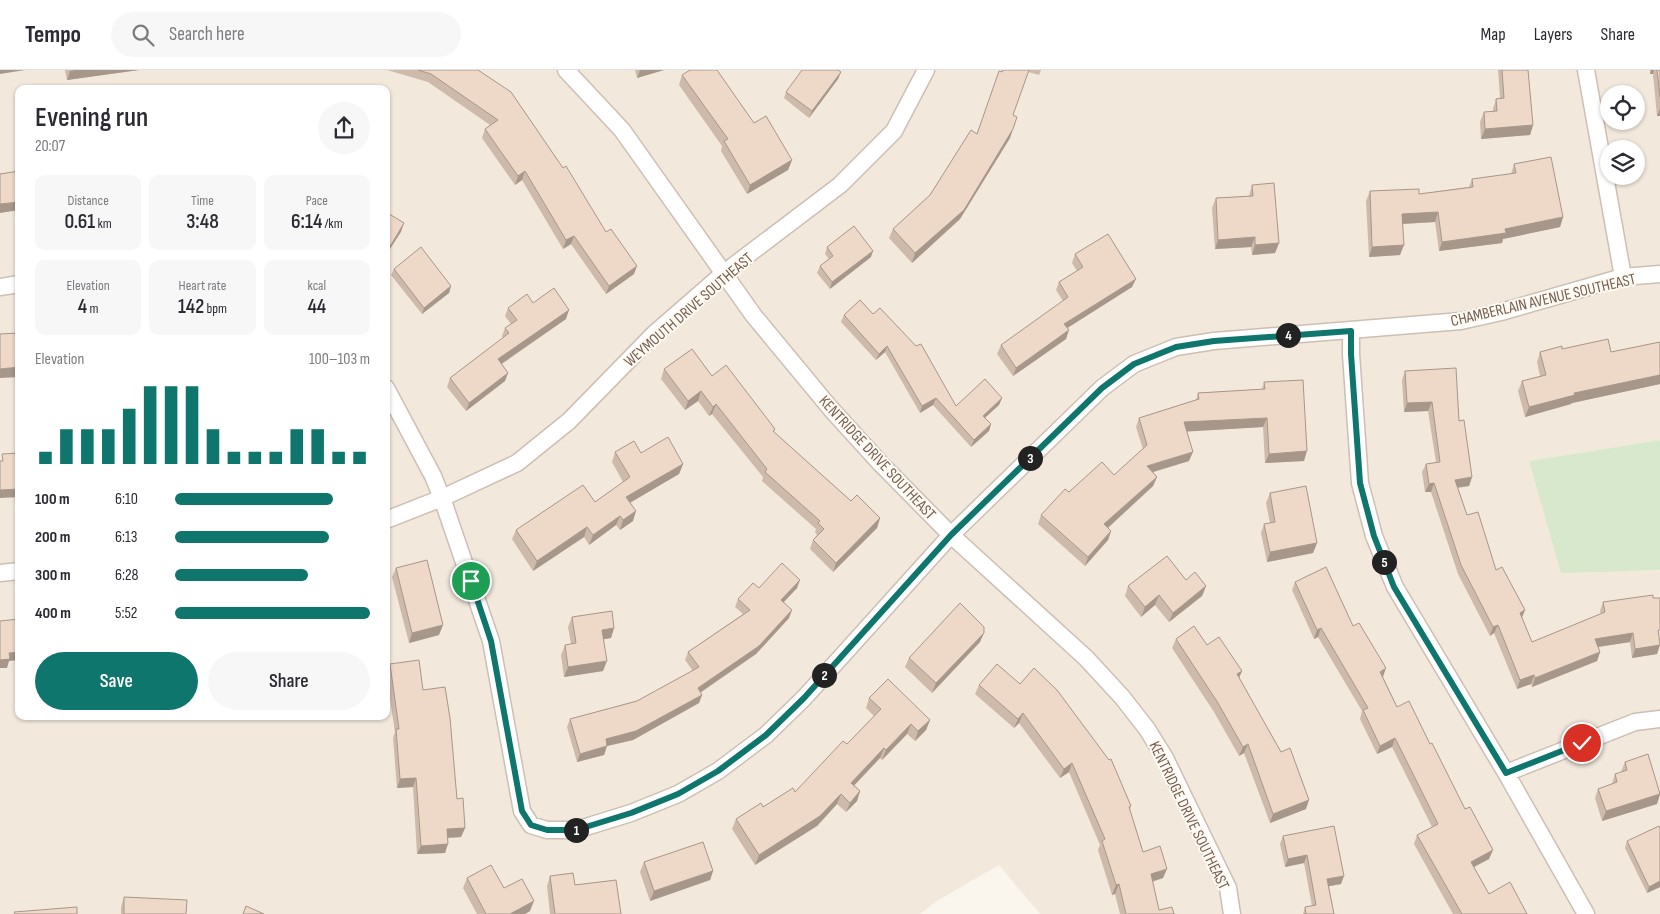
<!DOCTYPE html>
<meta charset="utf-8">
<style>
:root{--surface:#fff;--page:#f7f7f7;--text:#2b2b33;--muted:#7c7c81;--line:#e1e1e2;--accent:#0f766e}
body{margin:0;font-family:"Sofia Sans Condensed",sans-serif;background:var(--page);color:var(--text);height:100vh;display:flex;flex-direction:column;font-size:19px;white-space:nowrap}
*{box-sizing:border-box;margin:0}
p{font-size:16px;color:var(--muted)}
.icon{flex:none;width:28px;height:28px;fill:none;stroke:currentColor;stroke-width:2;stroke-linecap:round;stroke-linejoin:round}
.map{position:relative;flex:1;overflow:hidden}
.details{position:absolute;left:15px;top:15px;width:375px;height:635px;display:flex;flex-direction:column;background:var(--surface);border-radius:10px;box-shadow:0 1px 4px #0004}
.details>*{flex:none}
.tools{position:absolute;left:1600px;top:15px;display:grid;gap:10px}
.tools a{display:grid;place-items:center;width:45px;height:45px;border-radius:50%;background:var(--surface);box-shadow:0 1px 4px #0004;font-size:25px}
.pin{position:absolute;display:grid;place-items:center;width:42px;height:42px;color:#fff;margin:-21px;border:2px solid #fff;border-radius:50%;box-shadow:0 1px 5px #0007}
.km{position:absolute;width:25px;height:25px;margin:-12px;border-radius:50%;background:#222;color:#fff;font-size:14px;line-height:25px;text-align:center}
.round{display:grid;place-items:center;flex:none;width:52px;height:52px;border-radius:26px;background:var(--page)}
.overview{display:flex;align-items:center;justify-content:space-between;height:85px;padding:0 20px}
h1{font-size:28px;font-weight:600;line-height:38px}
.figures{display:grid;grid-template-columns:repeat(3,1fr);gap:8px;height:85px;padding:5px 20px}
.figures div{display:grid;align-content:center;border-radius:10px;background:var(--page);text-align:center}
.figures b{font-size:21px;font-weight:600}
.figures small{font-size:14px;font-weight:400}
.figures p{font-size:14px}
.chart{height:140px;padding:10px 20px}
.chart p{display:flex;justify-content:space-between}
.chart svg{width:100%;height:90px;margin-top:5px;stroke:var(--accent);stroke-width:6}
.action{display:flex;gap:10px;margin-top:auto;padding:10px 20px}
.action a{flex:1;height:58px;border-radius:30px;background:var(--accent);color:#fff;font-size:20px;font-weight:600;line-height:58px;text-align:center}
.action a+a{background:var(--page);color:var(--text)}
ul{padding:0 20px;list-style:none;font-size:16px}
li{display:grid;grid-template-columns:80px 60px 1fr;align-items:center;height:38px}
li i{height:12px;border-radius:6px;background:var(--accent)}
header{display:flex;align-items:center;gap:30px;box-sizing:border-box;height:70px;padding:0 25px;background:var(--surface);border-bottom:1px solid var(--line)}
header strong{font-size:24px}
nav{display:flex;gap:28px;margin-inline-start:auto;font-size:18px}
.search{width:350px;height:45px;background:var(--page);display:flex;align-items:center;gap:12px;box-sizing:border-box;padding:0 18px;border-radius:28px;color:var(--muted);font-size:19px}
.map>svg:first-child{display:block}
.residential{fill:#f2e8dc;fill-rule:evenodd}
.green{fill:#d7e8cc}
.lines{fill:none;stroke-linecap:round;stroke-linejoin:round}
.minor-casing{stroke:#cdbfb3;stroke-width:19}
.minor{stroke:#fff;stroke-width:16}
.wall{fill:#cdbaab}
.shaded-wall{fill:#a7978b}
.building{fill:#eed8c7;stroke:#a7978b}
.route-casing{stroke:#fff;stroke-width:10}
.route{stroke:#0f766e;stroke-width:6}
.labels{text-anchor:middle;stroke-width:4;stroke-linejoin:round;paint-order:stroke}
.street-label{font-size:16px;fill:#755f51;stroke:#fefaf3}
</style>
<header>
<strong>Tempo</strong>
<div class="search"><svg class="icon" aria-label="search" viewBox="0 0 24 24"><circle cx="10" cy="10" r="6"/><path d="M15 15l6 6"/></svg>Search here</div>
<nav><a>Map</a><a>Layers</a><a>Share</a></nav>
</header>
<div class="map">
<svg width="1660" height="844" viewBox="0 0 1660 844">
<rect width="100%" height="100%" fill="#fbf6ed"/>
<path class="residential" d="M0,0H1660V370L1529,391L1561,502L1660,500V844H1040L999,795L937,831L920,844H0ZM19,19H386V646H19ZM1609,24H1636V51H1609ZM1609,79H1636V106H1609Z"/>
<path class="green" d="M1660,370V500L1561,503L1529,391Z"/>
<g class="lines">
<defs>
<path id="minor" d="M566,0L622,60L754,246L831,339L881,394L951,465L1086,588L1122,627L1147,659L1165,688L1228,818L1232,844
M1586,0L1623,207
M0,217L19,214
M1351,261V284L1360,413L1374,466L1395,517L1506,703L1586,844
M386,318L433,406L442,428L491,571L522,741L531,755L547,760H576L631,743L678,724L718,701L766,665L804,628L951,465L1102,318L1134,294L1176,277L1214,271L1461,251L1501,242L1623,207L1660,204
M386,450L442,428L517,393L569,351L654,264L724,203L840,115L894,61L926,0
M0,503L19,501
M1506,703L1635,652L1660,649"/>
</defs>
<use href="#minor" class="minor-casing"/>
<use href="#minor" class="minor"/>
</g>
<path class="wall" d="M65,0H139L67,10Z
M387,0H478L606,162L634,204L606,224L571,174L563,179L522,110L515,115L482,68L485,59L490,55L428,12Z
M635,0H664L637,8Z
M1002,0H1041L1039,5L1028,2L1013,45L1010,68L960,149L912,193L889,168L893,159L930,125L977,64Z
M1498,0H1528L1533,55L1530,65L1481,69L1480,52L1484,42H1493V39L1496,29L1500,28Z
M1650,0H1660V46H1657L1653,4H1650Z
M841,2L838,9L809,48L784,28L786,22Z
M682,5L754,53L792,90L788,100L747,124L721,81L722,76L679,15Z
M1514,94L1563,147L1560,157L1503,169L1502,173L1439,181L1435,152L1403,154L1400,185L1369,187L1366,131L1370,121L1419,124L1469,117L1472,109L1511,104Z
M1252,115L1279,173L1275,183L1252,185L1251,177L1215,179L1212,138L1216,128L1249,126Z
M827,177L871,187L830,219L817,203L820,196L829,189L825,184Z
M1075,184L1132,217L1067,258L1066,269L1013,306L997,284L1001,275L1063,231L1056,220L1059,212L1077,201L1072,193Z
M394,199L451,216L449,223L422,244L391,205Z
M860,230L956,336L1002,328L999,335L985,348L991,354L989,361L971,377L933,335L920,343L885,282L876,290L841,252L844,245Z
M533,233L566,249L502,294L508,303L505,311L466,341L447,317L450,308L503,268L502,266L505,258L511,254L505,246L508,238Z
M1660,272V314L1572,333L1571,334L1525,347L1518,321L1522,311L1540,306L1537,292L1540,282L1562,279L1611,282Z
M664,299L712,306L775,359L774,362L851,431L880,448L877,458L833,502L810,479L813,470L817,465L815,462L816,459L762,411L763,407L712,344L709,346L698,331L685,340L661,309Z
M1405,301L1459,351L1472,407L1469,416L1458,418L1467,445L1496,500L1525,540L1522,548L1532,572L1601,544L1600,541L1603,532L1660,569L1657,584L1632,588L1630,572L1598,577L1600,582L1597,591L1532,617L1531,614L1517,619L1494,563L1490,566L1458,504L1431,422H1425L1422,402L1426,394L1436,392L1428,341L1404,342L1402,310Z
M1264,312L1304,391L1265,393L1263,357L1187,361L1189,391L1153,402L1157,407L1153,416L1108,458L1111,461L1108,470L1085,496L1038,454L1041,445L1069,422L1114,405L1143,379L1136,357L1139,348L1196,330L1198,323L1262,319Z
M615,382L641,383L683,394L679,404L630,432L633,451L620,460L616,455L589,475L584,467L533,501L512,469L516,460L595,432L623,412L612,392Z
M1270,423L1317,473L1313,483L1267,492L1261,463L1264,454L1270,453L1266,433Z
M396,498L439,565L409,573L392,507Z
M1295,512L1353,556L1383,607L1397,637L1430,674L1489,789L1474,797L1489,824L1527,844H1453L1414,774L1417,765L1432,757L1392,677L1377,684L1360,649L1362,641L1318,567L1314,569L1292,520Z
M1128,516H1206L1202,526L1169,552L1155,535L1141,547L1125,526Z
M759,518H797L784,532L789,548L756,584L700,623L702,625L699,633L633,670L607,676L604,685L577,692L567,657L570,649L637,631L693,601L685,590L688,582L743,544L735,537L738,529Z
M572,547L614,558L611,568L604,569L603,601L564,607L561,585L565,575L571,574L568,557Z
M1176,569L1207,575L1242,601L1239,608L1281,682L1306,739L1270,753L1244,683L1239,686L1214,642L1172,578Z
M980,572L932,623L905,597L909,588Z
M390,594L423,620L457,729L465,758L461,767L448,768L445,783L417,784L413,717L397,718L393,668L395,662L386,603Z
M997,594L1131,736L1130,740L1143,782L1163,808L1152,812L1159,840L1174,844H1120L1115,824L1112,825L1098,780L1100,775L1069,702L1060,708L1019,653L1014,658L975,624L979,615Z
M869,628L930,650L926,660L915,671L907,664L882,690L880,688L854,715L860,721L857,731L846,742L837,734L817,756L755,795L732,759L736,749L795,722L847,674L874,646L866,638Z
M1625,692L1660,724L1657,734L1602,751L1595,728L1598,719L1612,714L1615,704L1621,702Z
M1283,766L1341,814L1329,816L1334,844H1303L1305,837L1312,836L1304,793L1285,797L1280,774Z
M1627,771L1660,817L1647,823L1625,778Z
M644,792L713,801L710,810L650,831L640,802Z
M550,806L575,815L621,844H550L547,816Z
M467,808L504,818L530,841L525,844H477L463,818Z
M124,827L186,844H121V837Z"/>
<path class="shaded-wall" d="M0,0H25L0,4Z
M75,0H139L67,10L70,1Z
M640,0H664L637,8Z
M1651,0H1654L1653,4H1650Z
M841,2L838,9L809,48L812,41Z
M1660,39V46H1657Z
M1533,55L1530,65L1481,69L1485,59Z
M1013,59L1010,68L960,149L912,193L915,183Z
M792,90L788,100L747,124L750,115Z
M525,101L522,110L515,115L518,106Z
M19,132V140L0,143V134Z
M1438,142L1435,152L1399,154L1402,144Z
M1563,147L1560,157L1503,169L1502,173L1439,181L1442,172Z
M404,153L401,162L386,185L388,180Z
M574,166L571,174L563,179L566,170Z
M1255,167L1251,177L1215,179L1218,170Z
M1279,173L1275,183L1252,185L1255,175Z
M1404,175L1400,185L1369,187L1372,177Z
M873,181L871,187L830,219L832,212Z
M637,196L634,204L606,224L609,216Z
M1136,209L1132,217L1061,262L1064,254Z
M451,216L449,223L422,244L424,238Z
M569,240L566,249L495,298L498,289Z
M1069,260L1066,269L1013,306L1016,298Z
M887,276L885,282L876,290L879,284Z
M19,297V307L0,308V299Z
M508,303L505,311L466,341L469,333Z
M1660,305V314L1572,333L1571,334L1525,347L1529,337L1574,323Z
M701,321L698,331L685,340L688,331Z
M936,328L933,335L920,343L922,336Z
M1002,328L999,335L980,352L983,346Z
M1432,332L1428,341L1404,342L1407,333Z
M716,334L712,344L709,346L713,337Z
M1267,348L1263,357L1180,362L1184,352Z
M991,354L989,361L971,377L974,370Z
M1307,381L1304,391L1265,393L1269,384Z
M1193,382L1189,391L1143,405L1147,396Z
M683,394L679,404L623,437L626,427Z
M1157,407L1153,416L1101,464L1104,454Z
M1472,407L1469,416L1452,418L1455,410Z
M1434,413L1431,422H1425L1429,414Z
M19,419V427L0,428V420Z
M636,441L633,451L620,460L623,450Z
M620,446L616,455L589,475L593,465Z
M880,448L877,458L833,502L836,493Z
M587,457L584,467L533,501L537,491Z
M1111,461L1108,470L1085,496L1088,487Z
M1317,473L1313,483L1267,492L1270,482Z
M800,510L797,518L778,538L781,530Z
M1206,516L1202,526L1169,552L1173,543Z
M1159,525L1155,535L1141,547L1145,537Z
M792,540L789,548L756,584L695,626L698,618Z
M1525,540L1521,549L1520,543Z
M443,555L439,565L409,573L412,563Z
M1498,555L1494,563L1490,566L1493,557Z
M614,558L611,568L599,570L602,560Z
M1321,558L1318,567L1314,569L1317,560Z
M984,563L980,572L932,623L936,613Z
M1633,563L1630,572L1591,578L1595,569Z
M1660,575L1657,584L1632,588L1635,579Z
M19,582V590L9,591L7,598H0V590L9,583Z
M1600,582L1597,591L1532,617L1535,608Z
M607,591L603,601L564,607L568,597Z
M1386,598L1383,607L1380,602Z
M1242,601L1238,610L1237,604Z
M1534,605L1531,614L1517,619L1520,610Z
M702,625L699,633L633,670L607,676L604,685L577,692L580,684L606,669Z
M1023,643L1019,653L1014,658L1018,649Z
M930,650L926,660L915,671L918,661Z
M911,654L907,664L882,690L886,680Z
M1395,668L1392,677L1377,684L1380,676Z
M1248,674L1244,683L1239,686L1243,677Z
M884,678L880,688L848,722L851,713Z
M1072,693L1069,702L1060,708L1064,699Z
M416,708L413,717L397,718L400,709Z
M860,721L857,731L846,742L850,733Z
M841,724L837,734L817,756L755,795L759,785Z
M1660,724L1657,734L1602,751L1606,741Z
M1309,730L1306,739L1270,753L1273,744Z
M465,758L461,767L444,768L447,759Z
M448,774L445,783L417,784L421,776Z
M1493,780L1489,789L1468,800L1471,792Z
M1307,785L1304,793L1285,797L1288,789Z
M1167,799L1163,808L1147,813L1151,804Z
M713,801L710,810L650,831L654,821Z
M1344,806L1341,814L1325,817L1327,809Z
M1660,811V817L1647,823L1649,817Z
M1119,814L1115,824L1112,825L1116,815Z
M534,831L530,841L525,844H510Z"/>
<path class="building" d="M418,0H478L511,22L563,98L566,96L606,162L611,159L637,196L609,216L574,166L566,170L525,101L518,106L485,59L498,50L431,4Z
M690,0H717L754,53L766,46L792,90L750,115L724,71L728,69L682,5Z
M802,0H838L841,2L812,41L786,22Z
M1003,0H1029L1013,45L1017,47L1013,59L964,140L915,183L893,159L930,125L971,60L977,64L999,1L1002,2Z
M1502,0H1528L1533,55L1485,59L1484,42L1497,41L1496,29L1504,28Z
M1657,0H1660V27Z
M1551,87L1563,147L1505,159L1506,163L1442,172L1438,142L1402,144L1404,175L1372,177L1370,121L1419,119V124L1473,117L1472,109L1516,103L1514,94Z
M19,101V132L0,134V104Z
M1274,113L1279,173L1255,175V167L1218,170L1216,128L1253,126L1252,115Z
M386,142L404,153L388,180L386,179Z
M854,156L873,181L832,212L820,196L833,186L827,177Z
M1108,164L1136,209L1064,254L1069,260L1016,298L1001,275L1068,227L1059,212L1083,197L1075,184Z
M421,177L451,216L424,238L394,199Z
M554,218L569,240L498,289L508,303L469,333L450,308L509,263L505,258L517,250L508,238L527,224L533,233Z
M860,230L873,244L880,238L916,276L921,274L956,336L985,309L1002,328L983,346L991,354L974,370L936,328L922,336L887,276L879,284L844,245Z
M19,263V297L0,299V264Z
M1608,269L1611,282L1660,272V305L1574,323L1575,325L1529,337L1522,311L1546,305L1540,282L1562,276V279Z
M692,279L712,306L726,295L775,359L773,361L851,431L857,425L880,448L836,493L813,470L824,459L818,453L820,451L765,402L767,399L716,334L713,337L701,321L688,331L664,299Z
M1456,298L1459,351L1464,350L1472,407L1455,410L1467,445L1478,442L1496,500L1502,497L1525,540L1520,543L1532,572L1605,542L1603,532L1653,525V528H1660V560H1658L1660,575L1635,579L1633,563L1595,569L1600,582L1535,608L1534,605L1520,610L1498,555L1493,557L1461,495L1434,413L1429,414L1426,394L1440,392L1432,332L1407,333L1405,301Z
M1303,310L1307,381L1269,384L1267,348L1184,352L1193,382L1147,396L1157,407L1104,454L1111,461L1088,487L1041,445L1065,419L1069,422L1102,392L1114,405L1147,375L1139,348L1199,329L1198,323L1265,319L1264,312Z
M668,367L683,394L626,427L636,441L623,450L620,446L593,465L587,457L537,491L516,460L583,415L595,432L630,407L615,382L634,371L641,383Z
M19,383V419L0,420V391H3L2,384Z
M1306,416L1317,473L1270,482L1264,454L1275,452L1270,423Z
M1167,486L1186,510L1195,502L1206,516L1173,543L1159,525L1145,537L1128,516Z
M427,490L443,555L412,563L396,498Z
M782,493L800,510L781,530L792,540L759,576L698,618L702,625L636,661L606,669L607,676L580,684L570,649L637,631L699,597L688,582L750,540L738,529L753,513L759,518Z
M1326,497L1353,556L1359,553L1386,598L1380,602L1397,637L1409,631L1430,674L1432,673L1465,739L1470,737L1493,780L1471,792L1489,824L1510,812L1527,844H1462L1417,765L1438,754L1395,668L1380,676L1363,640L1368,638L1321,558L1317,560L1295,512Z
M960,533L984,557V563L936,613L909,588Z
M612,541L614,558L602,560L607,591L568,597L565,575L576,573L572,547Z
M19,549V582L9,583L10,589L0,590V551Z
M1194,556L1207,575L1219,567L1242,601L1237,604L1281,682L1290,678L1309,730L1273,744L1248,674L1243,677L1218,633L1176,569Z
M419,590L423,620L445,617L450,648L457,729L463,728L465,758L447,759L448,774L421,776L416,708L400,709L396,659H399L390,594Z
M997,594L1020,614L1034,598L1057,620L1109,690L1111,689L1131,736L1129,737L1143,782L1160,776L1167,799L1151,804L1159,840L1172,837L1174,844H1126L1119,814L1116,815L1102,771L1105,769L1072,693L1064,699L1023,643L1018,649L979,615Z
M888,609L930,650L918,661L911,654L886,680L884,678L851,713L860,721L850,733L841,724L820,746L759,785L736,749L761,733L763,737L793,718L795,722L843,671L847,674L881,639L869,628Z
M1648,684L1660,724L1606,741L1598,719L1617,712L1615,704L1627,700L1625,692Z
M1334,756L1344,806L1327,809L1334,844H1306L1305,837L1316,835L1307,785L1288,789L1283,766Z
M1659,756L1660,759V811L1649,817L1627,771Z
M703,772L713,801L654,821L644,792Z
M491,795L504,818L522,809L534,831L510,844H486L467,808Z
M573,803L575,815L616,810L621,844H555L550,806Z
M124,827L187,830L186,844H124Z
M246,836L264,844H243Z
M77,837V844H15L14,842Z"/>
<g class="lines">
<defs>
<path id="route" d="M471,511L491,571L522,741L531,755L547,760H576L631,743L678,724L718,701L766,665L804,628L951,465L1102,318L1134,294L1176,277L1214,271L1351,261V284L1360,413L1374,466L1394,517L1506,703L1582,673"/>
</defs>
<use href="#route" class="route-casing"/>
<use href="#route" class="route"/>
</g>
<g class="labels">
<g class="street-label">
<text transform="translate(1543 229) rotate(-13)" y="6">CHAMBERLAIN AVENUE SOUTHEAST</text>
<text transform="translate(688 239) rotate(-41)" y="6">WEYMOUTH DRIVE SOUTHEAST</text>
<text transform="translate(878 387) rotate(47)" y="6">KENTRIDGE DRIVE SOUTHEAST</text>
<text transform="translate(1190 745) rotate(64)" y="6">KENTRIDGE DRIVE SOUTHEAST</text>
</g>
</g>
</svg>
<div class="tools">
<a><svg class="icon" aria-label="locate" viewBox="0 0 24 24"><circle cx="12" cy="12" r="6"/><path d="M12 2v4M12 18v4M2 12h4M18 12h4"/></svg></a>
<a><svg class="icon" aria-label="layers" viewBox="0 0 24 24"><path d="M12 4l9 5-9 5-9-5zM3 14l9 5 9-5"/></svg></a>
</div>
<div class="pin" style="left:471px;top:511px;background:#1e9e55"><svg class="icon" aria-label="arrive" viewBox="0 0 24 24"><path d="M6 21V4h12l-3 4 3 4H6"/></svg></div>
<div class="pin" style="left:1582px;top:673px;background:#d93025"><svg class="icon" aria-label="check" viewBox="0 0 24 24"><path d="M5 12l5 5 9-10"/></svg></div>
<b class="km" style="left:576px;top:760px">1</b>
<b class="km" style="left:824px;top:605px">2</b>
<b class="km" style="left:1030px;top:388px">3</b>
<b class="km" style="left:1288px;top:265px">4</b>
<b class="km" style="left:1384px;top:492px">5</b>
<section class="details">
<div class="overview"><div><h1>Evening run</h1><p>20:07</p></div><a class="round"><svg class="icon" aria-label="share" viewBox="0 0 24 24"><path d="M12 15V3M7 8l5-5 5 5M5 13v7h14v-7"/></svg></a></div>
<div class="figures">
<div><p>Distance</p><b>0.61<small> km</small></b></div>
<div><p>Time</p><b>3:48</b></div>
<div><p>Pace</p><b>6:14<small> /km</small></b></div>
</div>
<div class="figures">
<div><p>Elevation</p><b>4<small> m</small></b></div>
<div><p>Heart rate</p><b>142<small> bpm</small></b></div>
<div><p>kcal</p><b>44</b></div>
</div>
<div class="chart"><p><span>Elevation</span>100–103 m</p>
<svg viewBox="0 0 160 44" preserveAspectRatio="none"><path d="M5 44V38M15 44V27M25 44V27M35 44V27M45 44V17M55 44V6M65 44V6M75 44V6M85 44V27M95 44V38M105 44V38M115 44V38M125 44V27M135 44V27M145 44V38M155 44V38"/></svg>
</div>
<ul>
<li><b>100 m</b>6:10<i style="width:81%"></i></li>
<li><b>200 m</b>6:13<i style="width:79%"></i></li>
<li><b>300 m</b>6:28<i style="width:68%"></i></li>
<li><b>400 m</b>5:52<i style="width:100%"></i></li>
</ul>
<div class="action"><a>Save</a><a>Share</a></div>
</section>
</div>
